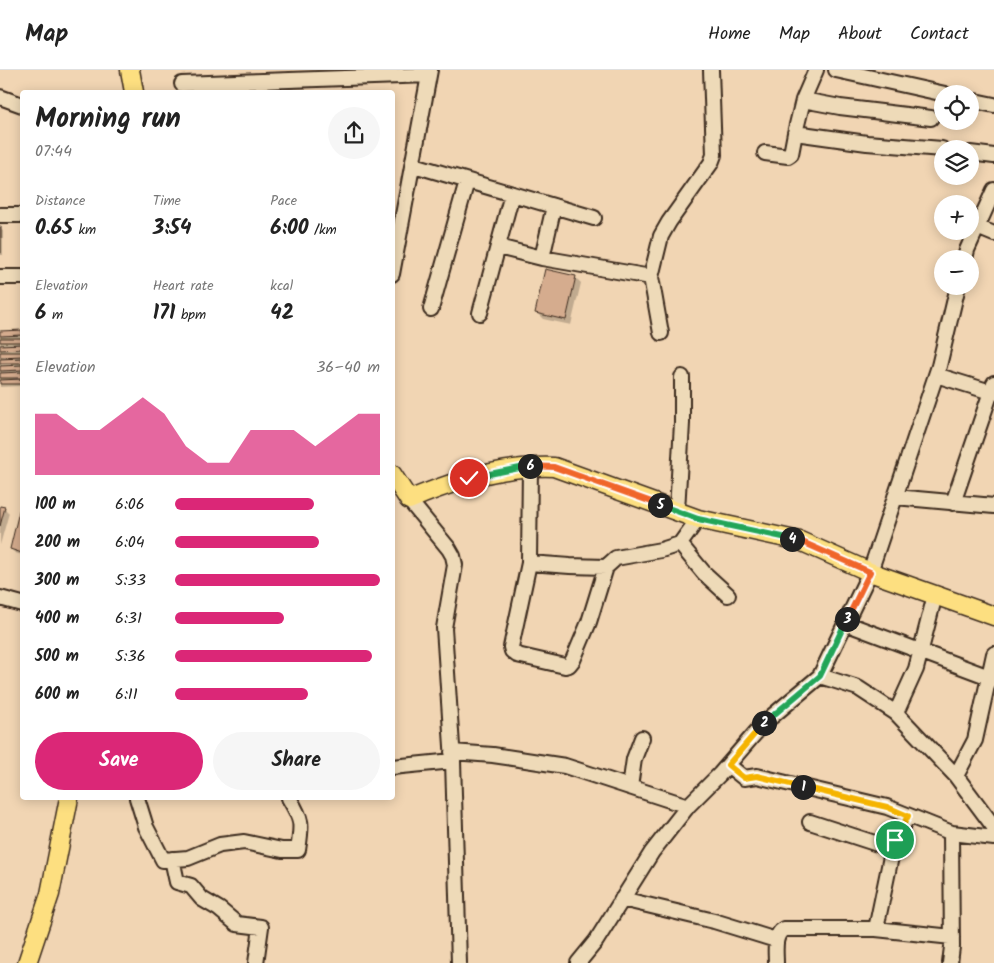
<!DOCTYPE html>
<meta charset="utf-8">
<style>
:root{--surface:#fff;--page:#f6f6f6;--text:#222;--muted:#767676;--line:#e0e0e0;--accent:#db2777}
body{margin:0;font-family:Kalam,sans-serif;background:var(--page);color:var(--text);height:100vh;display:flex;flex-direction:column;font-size:19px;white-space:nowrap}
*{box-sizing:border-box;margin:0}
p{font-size:16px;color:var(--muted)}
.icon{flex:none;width:28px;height:28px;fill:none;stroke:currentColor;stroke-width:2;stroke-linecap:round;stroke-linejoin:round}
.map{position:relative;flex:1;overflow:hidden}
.side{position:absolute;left:20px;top:20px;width:375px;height:710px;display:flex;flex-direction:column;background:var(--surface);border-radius:5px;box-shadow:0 2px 12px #0003}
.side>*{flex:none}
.tools{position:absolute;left:934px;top:15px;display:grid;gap:10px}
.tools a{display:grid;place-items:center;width:45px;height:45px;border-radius:50%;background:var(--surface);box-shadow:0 2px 12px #0003;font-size:25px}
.pin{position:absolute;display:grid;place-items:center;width:42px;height:42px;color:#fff;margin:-21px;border:2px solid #fff;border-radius:50%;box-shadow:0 1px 5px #0007}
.km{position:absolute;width:25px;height:25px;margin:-12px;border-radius:50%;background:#222;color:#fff;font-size:14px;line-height:25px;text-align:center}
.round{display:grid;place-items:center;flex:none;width:52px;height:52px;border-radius:26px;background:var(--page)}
.summary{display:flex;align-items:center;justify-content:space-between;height:85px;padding:0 15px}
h1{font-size:28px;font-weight:800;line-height:38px}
.metrics{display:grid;grid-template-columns:repeat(3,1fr);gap:8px;height:85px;padding:5px 15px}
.metrics div{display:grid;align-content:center}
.metrics b{font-size:21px;font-weight:800}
.metrics small{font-size:14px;font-weight:400}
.metrics p{font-size:14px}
.chart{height:140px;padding:10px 15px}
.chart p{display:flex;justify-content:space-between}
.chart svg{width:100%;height:90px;margin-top:5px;fill:var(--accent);opacity:.7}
.primary-button{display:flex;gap:10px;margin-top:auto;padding:10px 15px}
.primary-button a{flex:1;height:58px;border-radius:30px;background:var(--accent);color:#fff;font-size:20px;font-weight:800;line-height:58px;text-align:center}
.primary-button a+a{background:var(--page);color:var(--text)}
ul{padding:0 15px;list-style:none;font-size:16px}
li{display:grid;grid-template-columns:80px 60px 1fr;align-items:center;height:38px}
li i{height:12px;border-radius:6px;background:var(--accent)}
header{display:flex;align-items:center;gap:30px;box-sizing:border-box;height:70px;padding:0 25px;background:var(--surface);border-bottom:1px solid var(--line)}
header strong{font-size:24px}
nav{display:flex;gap:28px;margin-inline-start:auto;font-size:18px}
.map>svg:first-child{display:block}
.shadow{fill:#0003}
.building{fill:#d5ac8e;stroke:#3b2a1e}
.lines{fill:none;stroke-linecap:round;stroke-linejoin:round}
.minor-casing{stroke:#3b2a1e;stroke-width:18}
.major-casing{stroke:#3b2a1e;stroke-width:21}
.minor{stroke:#eedab8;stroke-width:14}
.major{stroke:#fddf80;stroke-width:18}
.split-1-casing{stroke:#fff;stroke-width:10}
.split-2-casing{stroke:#fff;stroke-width:10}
.split-3-casing{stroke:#fff;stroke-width:10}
.split-4-casing{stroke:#fff;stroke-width:10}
.split-5-casing{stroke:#fff;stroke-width:10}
.split-6-casing{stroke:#fff;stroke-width:10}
.split-7-casing{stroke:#fff;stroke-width:10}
.split-1{stroke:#f5b400;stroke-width:6}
.split-2{stroke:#f5b400;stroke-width:6}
.split-3{stroke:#22a559;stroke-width:6}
.split-4{stroke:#f0652b;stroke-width:6}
.split-5{stroke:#22a559;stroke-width:6}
.split-6{stroke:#f0652b;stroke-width:6}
.split-7{stroke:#22a559;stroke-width:6}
</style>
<header>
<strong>Map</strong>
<nav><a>Home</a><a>Map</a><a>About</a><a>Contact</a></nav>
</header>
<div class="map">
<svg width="994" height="893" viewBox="0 0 994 893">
<rect width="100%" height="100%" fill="#f1d5b3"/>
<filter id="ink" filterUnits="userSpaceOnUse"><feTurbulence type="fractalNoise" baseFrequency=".02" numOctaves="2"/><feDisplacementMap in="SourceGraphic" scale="10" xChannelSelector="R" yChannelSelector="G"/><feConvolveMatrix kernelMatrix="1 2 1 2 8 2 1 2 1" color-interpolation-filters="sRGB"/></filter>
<g filter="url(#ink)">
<path class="shadow" d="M0,159L3,161V185H0Z
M575,207L581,213L571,255L543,249L537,243Z
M22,261V316L0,317V262Z
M22,434V485L15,483L11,479Z
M0,437L5,439L9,443L0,475Z"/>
<path class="building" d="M0,157H1V183H0Z
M545,199L576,206L566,250L535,243Z
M22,260V265L0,266V261Z
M0,268H22V272H0Z
M22,274V279L0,280V275Z
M0,282H22V286L0,287Z
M22,288V293H0V289Z
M22,295V300L0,301V296Z
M22,302V308H0V303Z
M22,309V314H0V310Z
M22,429V483L10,479Z
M0,436L5,437L0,456Z"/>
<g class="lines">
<defs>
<path id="minor" d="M816,0L803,30L795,63L867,73L942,79
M836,0L945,24
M182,14L429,5
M0,27L22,35
M803,30L840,37L931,48
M970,30L994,35
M765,83L788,86L791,84L795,63
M970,83L994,86
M414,95L594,148
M0,145H22
M977,157L994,164
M498,177L542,188L651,207
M542,188L554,136
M965,189L967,180L994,120
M392,204L430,0
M0,207H22
M431,239L467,111
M480,243L512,124
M661,263L651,207L661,166L669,152L711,93L714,85L711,0
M936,305L994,323
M530,396L529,493L570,496L606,497L616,488L661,480L680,474L698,449
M895,427L994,436
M409,430L449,479L453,486L455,495L444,558L453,691L459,893
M953,433L994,313
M677,441L682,353V307
M680,474L704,503L728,525
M529,493L511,577L512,581L517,585L565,596L569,595L573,590L589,552L606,497
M0,528L22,534
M845,553L989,607
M820,606L870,502L939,296L958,216
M896,643L916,599L935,525
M452,682L493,685L565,696L688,736
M728,695L744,708L757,706L887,737L952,763L994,768
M392,697L453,691
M956,706L975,670L994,584
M630,717L634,689L642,668
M137,728L146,757L163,790L188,788L220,775L244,772L282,780H298C302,754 303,751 289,728
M908,746L895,770L893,777L876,859L952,867
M810,752L893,779V777
M172,789L177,812L191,816L202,829L219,839L237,854L261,857L256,893
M622,829L714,851L776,870
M578,893L596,871L652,782L688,736L720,704L764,653L820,606L858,618L896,643L956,706L994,757
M776,893C776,881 773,865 784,859H876
M950,893L952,877L951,763"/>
<path id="major" d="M130,0L134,22
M392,404L409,430C455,410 504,395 554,397L698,449L800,471L870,502L994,546
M27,893L50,824L69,728"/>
</defs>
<use href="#minor" class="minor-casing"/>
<use href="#major" class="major-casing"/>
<use href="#minor" class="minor"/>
<use href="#major" class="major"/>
</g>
</g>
<g class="lines" filter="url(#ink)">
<defs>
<path id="split-1" d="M803,717L887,737L908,746L895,770"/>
<path id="split-2" d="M764,653L728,695L744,708L757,706L803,717"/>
<path id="split-3" d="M764,653L820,606L847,549"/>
<path id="split-4" d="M792,469L800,471L870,502L847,549"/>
<path id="split-5" d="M660,435L698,449L792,469"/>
<path id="split-6" d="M530,396L554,397L660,435"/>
<path id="split-7" d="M469,408L530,396"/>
</defs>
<use href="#split-1" class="split-1-casing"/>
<use href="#split-2" class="split-2-casing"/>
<use href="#split-3" class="split-3-casing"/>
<use href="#split-4" class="split-4-casing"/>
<use href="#split-5" class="split-5-casing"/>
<use href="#split-6" class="split-6-casing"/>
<use href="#split-7" class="split-7-casing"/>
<use href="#split-1" class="split-1"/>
<use href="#split-2" class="split-2"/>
<use href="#split-3" class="split-3"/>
<use href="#split-4" class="split-4"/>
<use href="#split-5" class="split-5"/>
<use href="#split-6" class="split-6"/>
<use href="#split-7" class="split-7"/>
</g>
</svg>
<div class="tools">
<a><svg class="icon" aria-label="locate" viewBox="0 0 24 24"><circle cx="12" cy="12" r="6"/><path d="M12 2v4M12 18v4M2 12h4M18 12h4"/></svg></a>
<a><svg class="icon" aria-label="layers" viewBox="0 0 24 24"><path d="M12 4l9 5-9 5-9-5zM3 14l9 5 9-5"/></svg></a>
<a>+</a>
<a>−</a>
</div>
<div class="pin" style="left:895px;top:770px;background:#1e9e55"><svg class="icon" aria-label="arrive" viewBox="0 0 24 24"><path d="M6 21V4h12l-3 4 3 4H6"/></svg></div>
<div class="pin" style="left:469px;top:408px;background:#d93025"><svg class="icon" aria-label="check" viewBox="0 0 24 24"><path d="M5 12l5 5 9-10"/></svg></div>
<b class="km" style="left:803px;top:717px">1</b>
<b class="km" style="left:764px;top:653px">2</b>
<b class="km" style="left:847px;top:549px">3</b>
<b class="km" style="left:792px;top:469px">4</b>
<b class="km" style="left:660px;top:435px">5</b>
<b class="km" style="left:530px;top:396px">6</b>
<section class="side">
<div class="summary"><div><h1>Morning run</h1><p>07:44</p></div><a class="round"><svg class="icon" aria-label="share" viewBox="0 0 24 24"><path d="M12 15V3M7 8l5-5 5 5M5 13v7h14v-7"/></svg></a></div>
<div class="metrics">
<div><p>Distance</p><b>0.65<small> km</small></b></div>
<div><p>Time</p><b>3:54</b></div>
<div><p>Pace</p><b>6:00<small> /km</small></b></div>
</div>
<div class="metrics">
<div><p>Elevation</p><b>6<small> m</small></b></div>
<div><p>Heart rate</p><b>171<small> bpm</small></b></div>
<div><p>kcal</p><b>42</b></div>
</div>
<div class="chart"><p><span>Elevation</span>36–40 m</p>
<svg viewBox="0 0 160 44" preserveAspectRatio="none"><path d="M0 44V14L10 14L20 22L30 22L40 14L50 6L60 14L70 30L80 38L90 38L100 22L110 22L120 22L130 30L140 22L150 14L160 14V44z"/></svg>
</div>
<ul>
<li><b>100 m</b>6:06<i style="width:68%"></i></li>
<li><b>200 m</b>6:04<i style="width:70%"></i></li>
<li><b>300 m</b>5:33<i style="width:100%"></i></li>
<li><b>400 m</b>6:31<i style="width:53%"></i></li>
<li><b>500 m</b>5:36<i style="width:96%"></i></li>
<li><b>600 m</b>6:11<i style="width:65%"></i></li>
</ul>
<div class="primary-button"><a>Save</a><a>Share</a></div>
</section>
</div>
